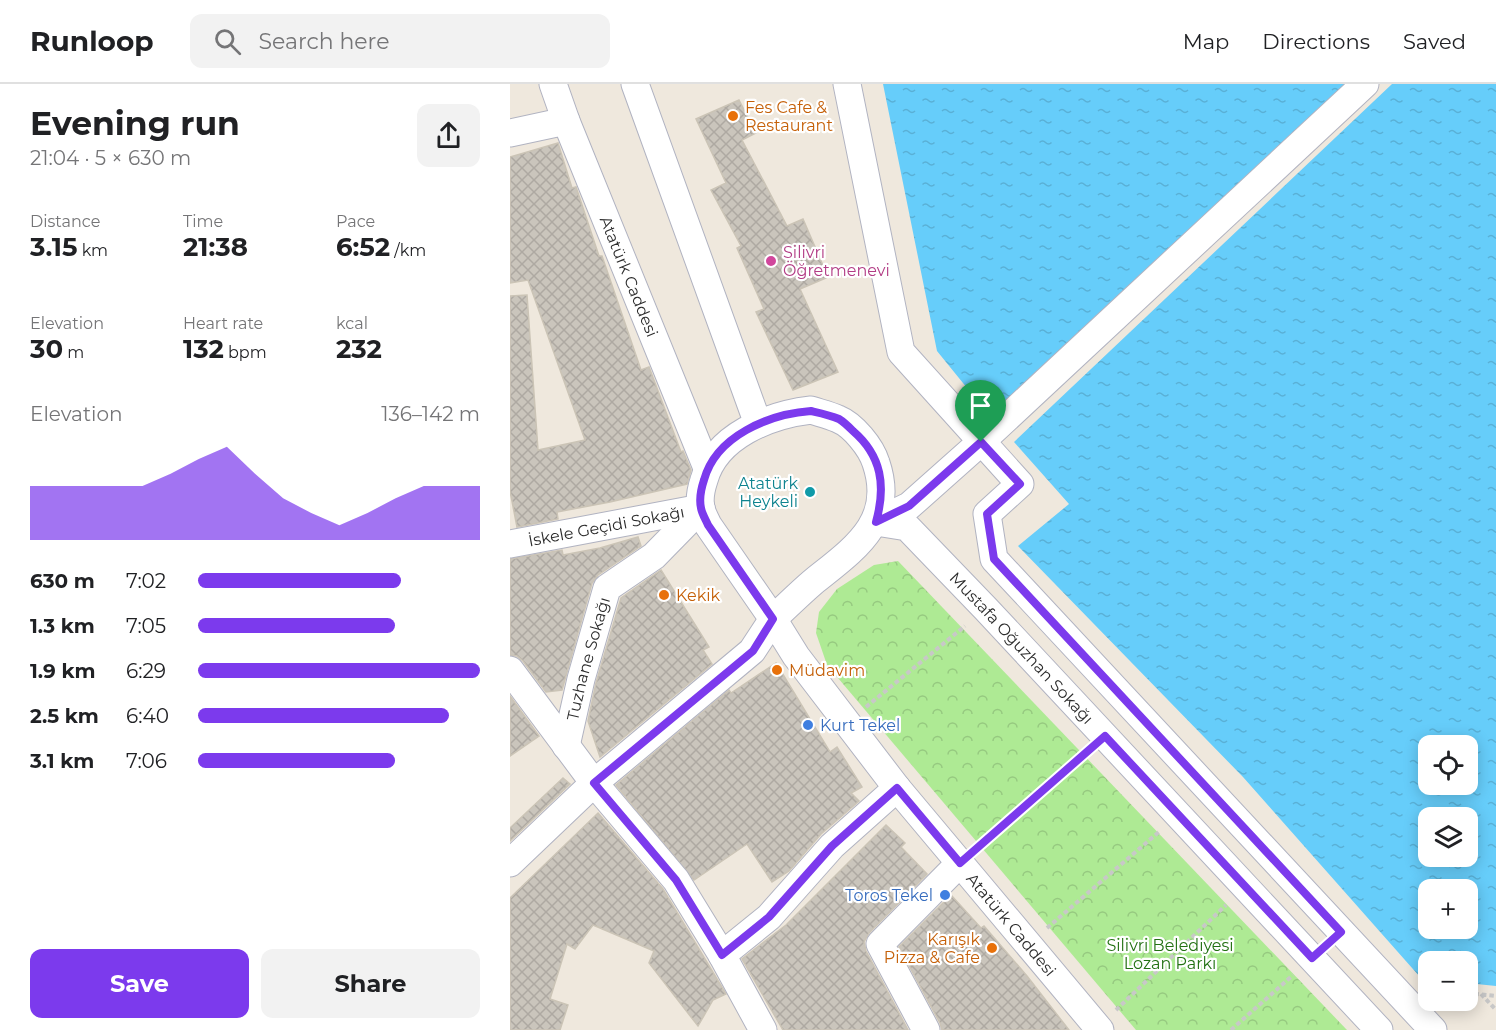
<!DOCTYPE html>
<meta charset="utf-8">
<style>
:root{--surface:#fff;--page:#f2f2f2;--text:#202124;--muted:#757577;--line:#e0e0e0;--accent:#7c3aed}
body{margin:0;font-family:Montserrat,sans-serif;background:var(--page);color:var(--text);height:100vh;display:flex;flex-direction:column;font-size:22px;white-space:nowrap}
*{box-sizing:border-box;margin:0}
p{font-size:20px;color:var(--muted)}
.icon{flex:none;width:33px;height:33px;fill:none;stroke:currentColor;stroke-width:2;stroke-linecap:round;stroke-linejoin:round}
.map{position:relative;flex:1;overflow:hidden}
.sheet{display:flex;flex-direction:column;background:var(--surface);width:510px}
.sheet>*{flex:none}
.fabs{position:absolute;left:908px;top:651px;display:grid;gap:12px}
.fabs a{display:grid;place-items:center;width:60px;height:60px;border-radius:12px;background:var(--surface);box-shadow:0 3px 15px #0003;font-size:30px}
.pin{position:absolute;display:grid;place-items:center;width:51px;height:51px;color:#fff;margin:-62px -26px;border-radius:50% 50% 50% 0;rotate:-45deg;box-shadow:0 0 6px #0007}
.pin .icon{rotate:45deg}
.round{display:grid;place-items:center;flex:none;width:63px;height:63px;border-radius:12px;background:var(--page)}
.head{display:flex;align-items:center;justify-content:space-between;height:102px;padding:0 30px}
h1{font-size:33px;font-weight:700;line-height:45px}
.stats{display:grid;grid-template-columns:repeat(3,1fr);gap:9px;height:102px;padding:6px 30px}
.stats div{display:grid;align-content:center}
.stats b{font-size:26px;font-weight:700}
.stats small{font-size:16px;font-weight:400}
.stats p{font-size:16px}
.chart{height:168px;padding:12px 30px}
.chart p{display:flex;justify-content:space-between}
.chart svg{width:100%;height:108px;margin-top:6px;fill:var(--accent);opacity:.7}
.primary-button{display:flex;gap:12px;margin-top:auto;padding:12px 30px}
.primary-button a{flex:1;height:69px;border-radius:12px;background:var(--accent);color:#fff;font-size:24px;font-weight:700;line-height:69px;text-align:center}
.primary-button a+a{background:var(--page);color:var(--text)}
ul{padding:0 30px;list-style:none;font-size:20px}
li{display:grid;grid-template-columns:96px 72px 1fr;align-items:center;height:45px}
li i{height:15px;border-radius:8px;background:var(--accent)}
header{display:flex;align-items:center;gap:36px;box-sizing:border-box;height:84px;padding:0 30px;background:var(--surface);border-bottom:2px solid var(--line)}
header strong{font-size:28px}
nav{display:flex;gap:33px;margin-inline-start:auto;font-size:21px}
.search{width:420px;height:54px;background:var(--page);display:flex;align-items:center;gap:15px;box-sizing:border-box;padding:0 21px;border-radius:12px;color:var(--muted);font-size:22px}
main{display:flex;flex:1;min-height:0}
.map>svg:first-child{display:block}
.park{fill:url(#park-crowns)}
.water{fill:url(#water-ripples);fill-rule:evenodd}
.building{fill:url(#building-cross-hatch);stroke:#cbc4b6;stroke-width:1.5}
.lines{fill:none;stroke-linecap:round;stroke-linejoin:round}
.minor-casing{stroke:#b1b3c1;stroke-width:29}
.path{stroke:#c8c8c8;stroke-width:4;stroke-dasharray:4.5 3;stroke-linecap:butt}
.minor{stroke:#fff;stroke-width:27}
.route-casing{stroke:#fff;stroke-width:12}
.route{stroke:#7c3aed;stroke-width:8}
.food-dot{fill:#e8710a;stroke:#fff;stroke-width:2}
.hotel-dot{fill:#d1479c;stroke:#fff;stroke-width:2}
.culture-dot{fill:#0f9aa8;stroke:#fff;stroke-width:2}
.shop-dot{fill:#3f7fe0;stroke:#fff;stroke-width:2}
.labels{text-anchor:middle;stroke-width:4.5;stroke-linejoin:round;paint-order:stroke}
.food-label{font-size:16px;fill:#c56008;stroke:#fff;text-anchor:start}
.hotel-label{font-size:16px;fill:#b23c85;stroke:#fff;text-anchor:start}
.street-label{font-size:16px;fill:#2c2c2c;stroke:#fff}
.culture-label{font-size:16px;fill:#0d838f;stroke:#fff;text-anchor:end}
.shop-label{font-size:16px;fill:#366cbe;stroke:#fff;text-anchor:start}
.park-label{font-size:16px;fill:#237113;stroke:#fff}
</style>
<header>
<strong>Runloop</strong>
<div class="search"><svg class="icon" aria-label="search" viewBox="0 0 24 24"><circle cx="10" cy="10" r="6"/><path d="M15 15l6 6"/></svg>Search here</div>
<nav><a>Map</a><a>Directions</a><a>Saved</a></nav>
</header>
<main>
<section class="sheet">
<div class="head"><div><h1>Evening run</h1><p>21:04 · 5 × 630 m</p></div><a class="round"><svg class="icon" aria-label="share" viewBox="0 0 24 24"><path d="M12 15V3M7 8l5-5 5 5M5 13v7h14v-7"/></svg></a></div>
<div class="stats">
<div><p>Distance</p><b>3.15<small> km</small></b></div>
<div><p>Time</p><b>21:38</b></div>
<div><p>Pace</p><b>6:52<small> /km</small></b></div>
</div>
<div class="stats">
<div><p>Elevation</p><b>30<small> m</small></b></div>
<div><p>Heart rate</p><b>132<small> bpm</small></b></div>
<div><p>kcal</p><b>232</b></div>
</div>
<div class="chart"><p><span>Elevation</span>136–142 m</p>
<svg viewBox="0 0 160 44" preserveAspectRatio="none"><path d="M0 44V22L10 22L20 22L30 22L40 22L50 17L60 11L70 6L80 17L90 27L100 33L110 38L120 33L130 27L140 22L150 22L160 22V44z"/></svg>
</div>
<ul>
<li><b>630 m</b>7:02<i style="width:72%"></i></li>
<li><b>1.3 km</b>7:05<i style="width:70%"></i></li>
<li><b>1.9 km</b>6:29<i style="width:100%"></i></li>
<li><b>2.5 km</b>6:40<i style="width:89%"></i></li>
<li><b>3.1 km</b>7:06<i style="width:70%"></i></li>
</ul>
<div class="primary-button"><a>Save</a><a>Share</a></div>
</section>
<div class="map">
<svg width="986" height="946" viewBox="0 0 986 946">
<defs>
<pattern id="park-crowns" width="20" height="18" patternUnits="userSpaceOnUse" patternTransform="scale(1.5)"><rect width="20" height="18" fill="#aeea94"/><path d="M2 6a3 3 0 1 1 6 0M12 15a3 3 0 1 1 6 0" fill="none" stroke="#96c980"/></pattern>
<pattern id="water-ripples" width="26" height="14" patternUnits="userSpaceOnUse" patternTransform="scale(1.5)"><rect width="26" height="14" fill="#66cdfa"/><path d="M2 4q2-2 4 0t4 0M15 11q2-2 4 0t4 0" fill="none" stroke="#59b0d6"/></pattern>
<pattern id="building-cross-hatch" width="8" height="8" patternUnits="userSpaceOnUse" patternTransform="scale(1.5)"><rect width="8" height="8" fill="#cac5bc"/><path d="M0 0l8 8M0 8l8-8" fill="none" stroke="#aea9a2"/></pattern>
</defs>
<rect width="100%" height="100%" fill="#efe8dd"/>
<path class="park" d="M388,477L837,946H626L317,581L306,549L309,528L327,505L364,481Z"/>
<path class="water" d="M373,0H841L483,336L427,267Z
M882,0H986V902L957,899V878H918V894L910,893L733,693L508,462L559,420L504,358ZM918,662H957V700H918ZM918,734H957V772H918ZM918,806H957V844H918Z"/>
<path class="building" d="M229,16L246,49L232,56L277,142L293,135L318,193L290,205L328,288L283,306L246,228L254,225L227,164L231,162L201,106L216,99L186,35Z
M48,59L62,104L66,103L89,172H92L131,286L139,283L171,368L173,367L181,386L177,400L100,418L47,428L48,435L7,443L0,407V212L17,211L28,366L75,356L18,196L0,199V73Z
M128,453L131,462L88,491L82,499L52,606L36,608L13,577L7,572L0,571V475L52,466L53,471L90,464Z
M151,486L199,563L193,566L202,580L90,673L78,637L86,599L111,514Z
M266,579L320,668L327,663L352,703L341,709L349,717L311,750L279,787L262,798L237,760L184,796L106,701L219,606L221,609Z
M0,612L29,652L0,672Z
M53,694L60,700L0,757V744Z
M88,729L153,805L216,910L203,916L188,942L139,879L144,867L83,841L65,865L57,860L40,915L58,921L50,946H0V814Z
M376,741L395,759L391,763L417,790L359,849L354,858L356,867L398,946H273L232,875L276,841Z
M441,811L471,844L474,842L517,892L559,946H432L430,939L389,863Z"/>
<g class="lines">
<defs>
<g id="minor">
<path id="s1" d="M43,0L56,37L197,384"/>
<path d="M125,0L248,340"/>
<path d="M337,0L391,268L510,400L477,430L484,475L923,946"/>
<path d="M0,49L56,37"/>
<path d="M301,326C310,329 319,331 328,335C343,341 361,363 366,379C386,438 344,465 303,498C289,510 276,523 263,535L198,441C196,436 192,430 191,424C189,415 191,405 194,396C206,352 259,331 301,326Z"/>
<path id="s2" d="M366,438L397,443L476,525L869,946"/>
<path d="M366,438L399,422L471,358L855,0"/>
<path id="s3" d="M0,460L191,424"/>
<path d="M0,586L84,699L166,796L212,871L253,946"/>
<path id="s4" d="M56,662L71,595L97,504L144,472L191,424"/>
<path id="s5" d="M0,779L84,699L242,567L263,535L286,572L387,704L590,946"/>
<path d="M212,871L259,833L322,762L387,704"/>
<path d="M416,946L370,860L450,779"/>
</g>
</defs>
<use href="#minor" class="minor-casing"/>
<path class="path" d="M356,623L455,542
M469,763L576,668
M537,844L650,747
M957,909L986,912
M971,910L986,926
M606,926L716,821
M721,946L783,891"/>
<use href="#minor" class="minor"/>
</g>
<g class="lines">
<defs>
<path id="route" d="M301,327C310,329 320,331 329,335C334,338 339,343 343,347C372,372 376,402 366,438L399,422L471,358L510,400L477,430L484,475L831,848L802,874L595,652L450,779L387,704L322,762L259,833L212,871L166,796L84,699L243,567L263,535L198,441C196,436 192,430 191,424C189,415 191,405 194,396C206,352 259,330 301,327Z"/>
</defs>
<use href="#route" class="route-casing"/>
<use href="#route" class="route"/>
</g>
<g class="food-dot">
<circle cx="223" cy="32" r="6"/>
<circle cx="154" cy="511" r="6"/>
<circle cx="267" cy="586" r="6"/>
<circle cx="482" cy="864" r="6"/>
</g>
<circle class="hotel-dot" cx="261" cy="177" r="6"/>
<circle class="culture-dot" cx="300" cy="408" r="6"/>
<g class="shop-dot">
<circle cx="298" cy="641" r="6"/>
<circle cx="435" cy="811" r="6"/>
</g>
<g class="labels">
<g class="food-label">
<text x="235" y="29">Fes Cafe &amp;<tspan x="235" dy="18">Restaurant</tspan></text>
<text x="166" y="517">Kekik</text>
<text x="279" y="592">Müdavim</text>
<text x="470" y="861" text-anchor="end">Karışık<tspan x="470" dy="18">Pizza &amp; Cafe</tspan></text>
</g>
<g class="hotel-label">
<text x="273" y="174">Silivri<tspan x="273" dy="18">Öğretmenevi</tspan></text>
</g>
<g class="street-label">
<text dy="6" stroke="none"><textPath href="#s1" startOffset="207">Atatürk Caddesi</textPath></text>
<text dy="6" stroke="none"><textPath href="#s3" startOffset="98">İskele Geçidi Sokağı</textPath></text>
<text dy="6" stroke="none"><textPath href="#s2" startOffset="198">Mustafa Oğuzhan Sokağı</textPath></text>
<text dy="6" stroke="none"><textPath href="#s4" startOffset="90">Tuzhane Sokağı</textPath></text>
<text dy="6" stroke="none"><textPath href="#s5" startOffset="748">Atatürk Caddesi</textPath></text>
</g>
<g class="culture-label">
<text x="288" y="405">Atatürk<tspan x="288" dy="18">Heykeli</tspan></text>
</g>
<g class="shop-label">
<text x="310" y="647">Kurt Tekel</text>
<text x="423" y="817" text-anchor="end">Toros Tekel</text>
</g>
<g class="park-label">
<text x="660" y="867">Silivri Belediyesi<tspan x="660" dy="18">Lozan Parkı</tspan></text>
</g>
</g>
</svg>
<div class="fabs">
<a><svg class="icon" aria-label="locate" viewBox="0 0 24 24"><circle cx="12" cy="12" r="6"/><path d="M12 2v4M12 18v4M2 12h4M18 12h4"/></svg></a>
<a><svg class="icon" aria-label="layers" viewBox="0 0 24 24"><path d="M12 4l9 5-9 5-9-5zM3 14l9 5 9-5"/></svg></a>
<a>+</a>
<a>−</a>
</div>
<div class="pin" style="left:471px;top:358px;background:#1e9e55"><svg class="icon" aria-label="arrive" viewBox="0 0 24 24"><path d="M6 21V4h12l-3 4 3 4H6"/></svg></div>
</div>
</main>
